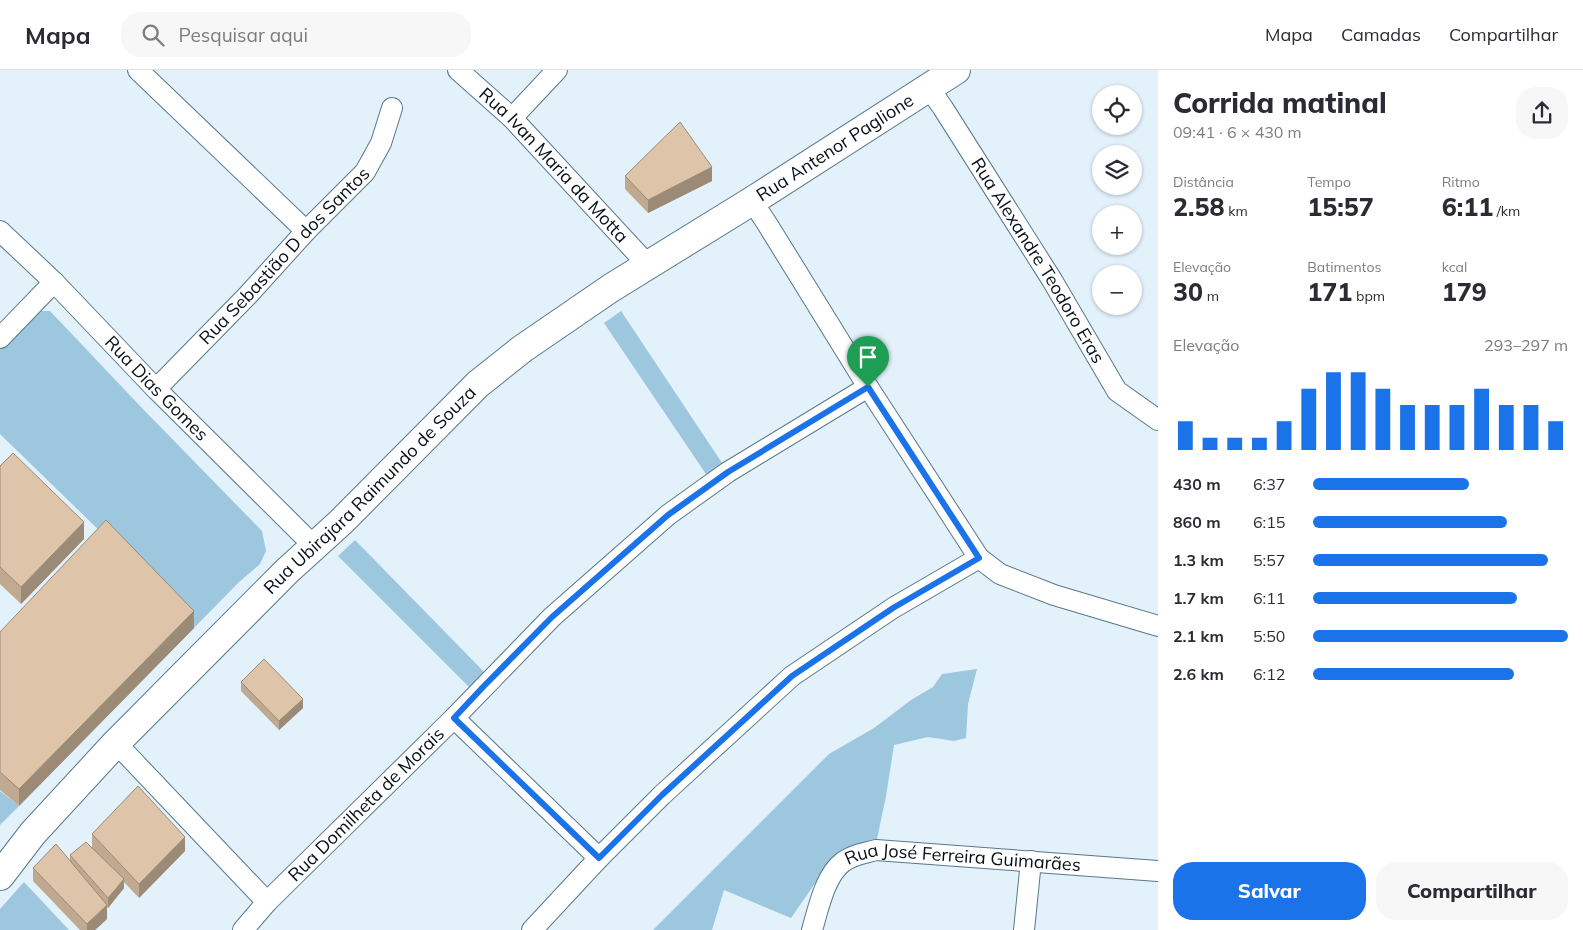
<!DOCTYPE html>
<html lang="pt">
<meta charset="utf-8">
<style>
:root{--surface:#fff;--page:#f7f7f7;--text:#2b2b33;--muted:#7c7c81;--line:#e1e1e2;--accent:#1a73e8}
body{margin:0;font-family:Mulish,sans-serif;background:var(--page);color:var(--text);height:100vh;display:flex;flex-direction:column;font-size:19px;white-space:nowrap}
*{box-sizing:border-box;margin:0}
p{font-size:16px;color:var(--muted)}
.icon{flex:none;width:28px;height:28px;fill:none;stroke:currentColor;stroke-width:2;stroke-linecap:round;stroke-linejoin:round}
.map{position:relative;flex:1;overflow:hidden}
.sheet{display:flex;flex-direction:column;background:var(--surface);width:425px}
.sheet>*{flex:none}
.tools{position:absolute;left:1092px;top:15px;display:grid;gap:10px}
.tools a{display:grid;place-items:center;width:50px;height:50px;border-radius:50%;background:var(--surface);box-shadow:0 1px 4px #0004;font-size:25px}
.pin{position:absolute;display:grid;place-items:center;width:42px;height:42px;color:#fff;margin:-51px -21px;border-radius:50% 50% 50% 0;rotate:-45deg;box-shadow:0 0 5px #0007}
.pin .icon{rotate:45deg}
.round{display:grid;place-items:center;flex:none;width:52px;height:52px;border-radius:20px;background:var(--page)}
.summary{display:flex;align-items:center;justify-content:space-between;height:85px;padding:0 15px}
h1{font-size:28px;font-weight:800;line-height:38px}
.metrics{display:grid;grid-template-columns:repeat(3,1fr);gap:8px;height:85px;padding:5px 15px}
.metrics div{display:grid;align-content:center}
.metrics b{font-size:25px;font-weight:800}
.metrics small{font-size:14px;font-weight:400}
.metrics p{font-size:14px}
.chart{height:140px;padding:10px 15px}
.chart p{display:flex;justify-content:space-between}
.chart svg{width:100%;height:90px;margin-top:5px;stroke:var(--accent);stroke-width:6}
.primary-button{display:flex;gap:10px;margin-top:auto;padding:10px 15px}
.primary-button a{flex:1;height:58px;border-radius:20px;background:var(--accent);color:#fff;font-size:20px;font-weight:800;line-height:58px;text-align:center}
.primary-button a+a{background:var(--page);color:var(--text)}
ul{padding:0 15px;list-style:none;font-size:16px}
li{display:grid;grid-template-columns:80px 60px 1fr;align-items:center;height:38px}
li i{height:12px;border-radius:6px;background:var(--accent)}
header{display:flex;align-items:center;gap:30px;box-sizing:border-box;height:70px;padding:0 25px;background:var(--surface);border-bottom:1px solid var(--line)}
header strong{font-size:24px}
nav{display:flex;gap:28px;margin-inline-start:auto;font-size:18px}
.search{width:350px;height:45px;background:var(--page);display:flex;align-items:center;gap:12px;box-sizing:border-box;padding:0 18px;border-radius:20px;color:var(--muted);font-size:19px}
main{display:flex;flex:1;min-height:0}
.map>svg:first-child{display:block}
.green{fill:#9cc7df}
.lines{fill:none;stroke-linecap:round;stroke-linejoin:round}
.minor-casing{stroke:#57788a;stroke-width:22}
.secondary-casing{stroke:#57788a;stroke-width:30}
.minor{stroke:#fff;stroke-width:20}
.secondary{stroke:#fff;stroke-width:28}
.wall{fill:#bfa991}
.shaded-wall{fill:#9b8a76}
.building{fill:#dec5a9;stroke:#9b8a76}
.route-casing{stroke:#fff;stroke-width:10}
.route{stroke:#1a73e8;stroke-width:6}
.labels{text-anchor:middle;stroke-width:4.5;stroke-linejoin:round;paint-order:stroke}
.street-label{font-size:18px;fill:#040f16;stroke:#fcfcfc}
</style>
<header>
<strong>Mapa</strong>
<div class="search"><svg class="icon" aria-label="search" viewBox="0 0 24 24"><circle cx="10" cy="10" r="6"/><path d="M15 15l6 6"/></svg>Pesquisar aqui</div>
<nav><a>Mapa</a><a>Camadas</a><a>Compartilhar</a></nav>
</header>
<main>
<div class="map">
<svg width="1158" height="860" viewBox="0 0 1158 860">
<rect width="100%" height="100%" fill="#e3f1fa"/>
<path class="green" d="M41,241H50L141,337L262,461L266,481L260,494L239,512L194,558L106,467L0,364V279L32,244Z
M621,241L728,402L712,413L604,253Z
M355,470L491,609L476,624L338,486Z
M977,599L968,634L966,668L954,671L928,667L894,675L886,726L876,774L823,802L791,848L724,820L712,860H653L829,684L874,658L911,630L933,617L942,604Z
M0,721L19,736L0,755Z
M24,812L69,860H0V839Z"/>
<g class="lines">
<defs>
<g id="minor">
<path d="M138,0L306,161"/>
<path id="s1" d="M458,0L512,48L647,194"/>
<path id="s2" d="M929,18L943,38L1052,210L1117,321L1158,350"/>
<path d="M512,48L557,0"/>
<path d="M752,131L766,152L868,317L979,488L1000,504L1054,525L1158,556"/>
<path id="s3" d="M0,161L54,212L156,319L315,477"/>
<path d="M0,268L54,212"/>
<path id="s4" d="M156,319L248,225L306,161L365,102L381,73L392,38"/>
<path d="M454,648L599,788"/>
<path d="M116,673L267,832"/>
<path id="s5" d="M243,860L267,832L454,648L552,547L668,445L728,402L868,317"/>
<path d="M532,860L599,788L662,725L792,606L893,538L979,488"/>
<path id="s6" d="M812,860C818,840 825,805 843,792C852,785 865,783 876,780L1158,801"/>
<path d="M1024,860L1031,791"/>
</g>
<g id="secondary">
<path id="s7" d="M0,806L33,763L116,673L287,501L341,452L478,314L522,279L611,218L752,131L956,0"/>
</g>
</defs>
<use href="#minor" class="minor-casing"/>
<use href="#secondary" class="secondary-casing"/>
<use href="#minor" class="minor"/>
<use href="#secondary" class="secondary"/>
</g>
<path class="wall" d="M625,106L712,111L648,143L625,119Z
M0,396L84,469L21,534L0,514Z
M194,558L19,736L0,720V562Z
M241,612L303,638L279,660L241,621Z
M92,764L185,781L139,828L124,812V818L108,838L107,837V849L95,860H80L33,811V798L70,791V785L92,777Z"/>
<path class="shaded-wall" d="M712,97V111L648,143V130Z
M84,452V469L21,534V517Z
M194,541V558L19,736V719Z
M303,629V638L279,660V651Z
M185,767V781L139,828V814Z
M124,809V818L108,838V828Z
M107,835V849L95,860H87V854Z"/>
<path class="building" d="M680,52L712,97L648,130L625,106Z
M13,383L84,452L21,517L0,497V396Z
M106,450L194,541L19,719L0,702V562Z
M264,589L303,629L279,651L241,612Z
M138,716L185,767L139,814L92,764Z
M86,772L124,809L108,828L70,785Z
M56,774L107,835L87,854L33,798Z"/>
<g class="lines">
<defs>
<path id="route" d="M868,317L979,488L893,538L792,606L662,725L599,788L454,648L484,616L552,547L668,445L728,402Z"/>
</defs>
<use href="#route" class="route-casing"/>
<use href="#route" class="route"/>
</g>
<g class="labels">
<g class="street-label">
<text dy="6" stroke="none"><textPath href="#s7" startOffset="1115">Rua Antenor Paglione</textPath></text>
<text dy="6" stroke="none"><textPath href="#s1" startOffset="135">Rua Ivan Maria da Motta</textPath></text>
<text dy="6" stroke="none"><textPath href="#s4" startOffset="185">Rua Sebastião D dos Santos</textPath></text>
<text dy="6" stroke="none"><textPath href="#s2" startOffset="204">Rua Alexandre Teodoro Eras</textPath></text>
<text dy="6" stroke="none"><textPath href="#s3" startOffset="222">Rua Dias Gomes</textPath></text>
<text dy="6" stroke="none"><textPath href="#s7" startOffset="535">Rua Ubirajara Raimundo de Souza</textPath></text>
<text dy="6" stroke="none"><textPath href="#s5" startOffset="176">Rua Domilheta de Morais</textPath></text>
<text dy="6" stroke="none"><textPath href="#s6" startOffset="198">Rua José Ferreira Guimarães</textPath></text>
</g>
</g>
</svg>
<div class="tools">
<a><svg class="icon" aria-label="locate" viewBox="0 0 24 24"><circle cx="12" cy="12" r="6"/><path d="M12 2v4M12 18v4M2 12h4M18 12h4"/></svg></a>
<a><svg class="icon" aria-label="layers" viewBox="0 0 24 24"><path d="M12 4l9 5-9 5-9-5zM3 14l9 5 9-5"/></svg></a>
<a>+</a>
<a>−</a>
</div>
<div class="pin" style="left:868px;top:317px;background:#1e9e55"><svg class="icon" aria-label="arrive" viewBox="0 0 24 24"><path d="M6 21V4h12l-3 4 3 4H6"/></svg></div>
</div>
<section class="sheet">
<div class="summary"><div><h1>Corrida matinal</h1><p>09:41 · 6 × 430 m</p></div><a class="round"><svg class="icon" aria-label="share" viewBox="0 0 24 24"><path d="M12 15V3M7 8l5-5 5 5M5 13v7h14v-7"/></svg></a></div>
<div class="metrics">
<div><p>Distância</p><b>2.58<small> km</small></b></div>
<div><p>Tempo</p><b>15:57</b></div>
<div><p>Ritmo</p><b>6:11<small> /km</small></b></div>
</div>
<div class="metrics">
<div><p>Elevação</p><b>30<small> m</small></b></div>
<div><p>Batimentos</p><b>171<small> bpm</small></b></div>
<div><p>kcal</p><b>179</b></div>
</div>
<div class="chart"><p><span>Elevação</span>293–297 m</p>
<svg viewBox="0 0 160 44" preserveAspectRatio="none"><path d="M5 44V30M15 44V38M25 44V38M35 44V38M45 44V30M55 44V14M65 44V6M75 44V6M85 44V14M95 44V22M105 44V22M115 44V22M125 44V14M135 44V22M145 44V22M155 44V30"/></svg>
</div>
<ul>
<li><b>430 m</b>6:37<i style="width:61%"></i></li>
<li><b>860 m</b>6:15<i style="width:76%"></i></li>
<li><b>1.3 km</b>5:57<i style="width:92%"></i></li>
<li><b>1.7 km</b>6:11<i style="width:80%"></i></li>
<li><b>2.1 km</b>5:50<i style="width:100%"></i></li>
<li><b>2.6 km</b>6:12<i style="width:79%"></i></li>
</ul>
<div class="primary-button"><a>Salvar</a><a>Compartilhar</a></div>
</section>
</main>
